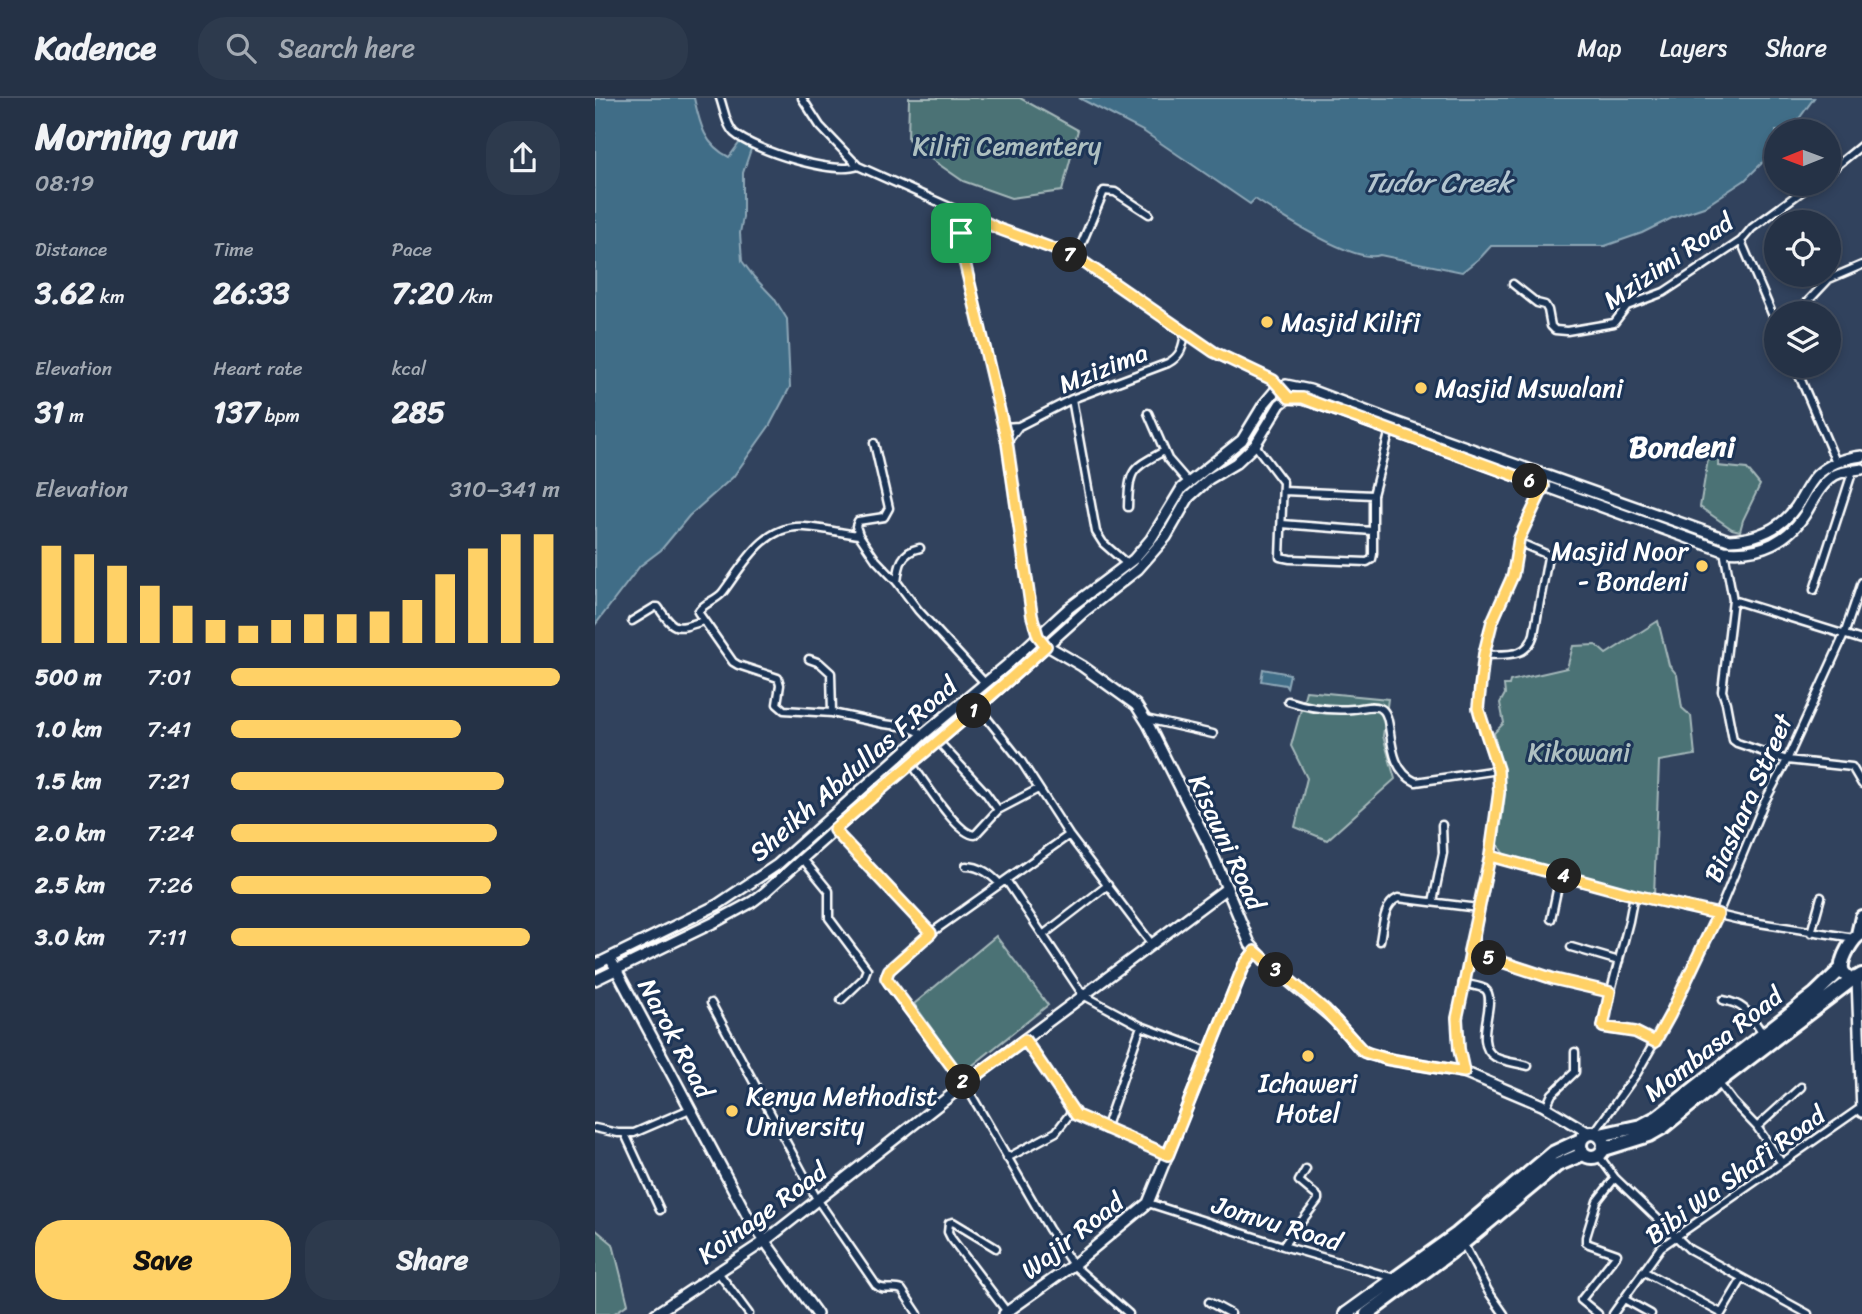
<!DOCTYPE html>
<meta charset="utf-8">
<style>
:root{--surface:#253246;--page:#2d3a4d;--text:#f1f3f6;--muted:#a3aab3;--line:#424d5f;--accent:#ffd166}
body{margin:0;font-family:Sriracha,sans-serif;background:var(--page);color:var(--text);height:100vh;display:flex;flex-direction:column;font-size:26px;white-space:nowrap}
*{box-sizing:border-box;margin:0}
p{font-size:23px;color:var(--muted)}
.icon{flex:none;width:38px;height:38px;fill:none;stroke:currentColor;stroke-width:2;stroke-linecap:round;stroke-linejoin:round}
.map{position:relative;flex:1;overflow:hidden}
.panel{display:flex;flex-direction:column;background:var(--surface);width:595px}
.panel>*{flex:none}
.needle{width:46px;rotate:269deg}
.buttons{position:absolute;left:1169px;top:21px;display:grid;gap:14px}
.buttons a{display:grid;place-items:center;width:77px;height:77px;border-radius:50%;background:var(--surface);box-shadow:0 4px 10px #0003,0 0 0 2px var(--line);font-size:35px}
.pin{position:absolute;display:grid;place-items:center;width:60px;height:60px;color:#fff;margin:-30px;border-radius:14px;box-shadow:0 4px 10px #0006}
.km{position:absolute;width:35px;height:35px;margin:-18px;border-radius:50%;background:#222;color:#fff;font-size:19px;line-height:35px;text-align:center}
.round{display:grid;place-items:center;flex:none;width:74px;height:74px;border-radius:28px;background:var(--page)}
.headline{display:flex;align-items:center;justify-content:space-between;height:119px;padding:0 35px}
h1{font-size:38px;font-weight:800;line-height:52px}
.metrics{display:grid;grid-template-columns:repeat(3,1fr);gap:10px;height:119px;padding:7px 35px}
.metrics div{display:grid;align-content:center}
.metrics b{font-size:30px;font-weight:800}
.metrics small{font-size:19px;font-weight:400}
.metrics p{font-size:19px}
.chart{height:196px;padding:14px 35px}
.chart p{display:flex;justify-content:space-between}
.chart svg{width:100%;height:126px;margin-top:7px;stroke:var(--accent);stroke-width:6}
.action{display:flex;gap:14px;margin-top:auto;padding:14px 35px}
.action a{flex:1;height:80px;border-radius:28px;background:var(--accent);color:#111;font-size:28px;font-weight:800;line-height:80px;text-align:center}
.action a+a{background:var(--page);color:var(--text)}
ul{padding:0 35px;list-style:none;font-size:23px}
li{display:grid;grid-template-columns:112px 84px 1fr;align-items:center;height:52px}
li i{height:18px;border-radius:9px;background:var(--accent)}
header{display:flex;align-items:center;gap:42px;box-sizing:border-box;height:98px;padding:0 35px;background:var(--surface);border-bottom:2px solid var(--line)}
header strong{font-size:33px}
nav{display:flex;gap:38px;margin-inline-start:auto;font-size:24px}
.search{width:490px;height:63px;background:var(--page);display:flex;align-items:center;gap:18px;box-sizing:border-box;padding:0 24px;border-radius:28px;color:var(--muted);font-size:26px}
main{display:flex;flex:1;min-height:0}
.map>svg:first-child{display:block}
.green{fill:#4b7275;stroke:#a5b8ba;stroke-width:2}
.water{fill:#416d87;stroke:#8da7b7;stroke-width:2}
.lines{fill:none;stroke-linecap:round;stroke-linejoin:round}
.street-casing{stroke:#fff;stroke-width:11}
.secondary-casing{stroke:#fff;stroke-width:14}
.highway-casing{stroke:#fff;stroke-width:18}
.street{stroke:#1d3557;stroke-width:6}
.secondary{stroke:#1d3557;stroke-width:9}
.highway{stroke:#1d3557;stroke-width:12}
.route-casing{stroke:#fff;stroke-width:14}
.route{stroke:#ffd166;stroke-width:9}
.poi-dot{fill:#ffd166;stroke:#1d3557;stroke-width:2.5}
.labels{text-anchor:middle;stroke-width:6;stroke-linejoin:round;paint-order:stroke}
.park-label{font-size:26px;fill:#aec0c1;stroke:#1d3557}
.street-label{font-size:26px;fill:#fff;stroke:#1d3557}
.poi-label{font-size:26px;fill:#fff;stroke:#1d3557;text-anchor:start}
.water-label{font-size:28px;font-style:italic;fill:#b3c5cf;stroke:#1d3557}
.quarter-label{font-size:30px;font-weight:bold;fill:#fff;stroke:#1d3557}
</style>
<header>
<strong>Kadence</strong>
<div class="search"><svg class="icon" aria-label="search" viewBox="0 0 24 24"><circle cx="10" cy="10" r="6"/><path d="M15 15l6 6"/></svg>Search here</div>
<nav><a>Map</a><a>Layers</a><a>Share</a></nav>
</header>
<main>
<section class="panel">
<div class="headline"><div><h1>Morning run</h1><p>08:19</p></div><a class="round"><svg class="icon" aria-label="share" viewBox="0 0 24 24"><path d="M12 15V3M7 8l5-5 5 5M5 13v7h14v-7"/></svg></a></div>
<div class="metrics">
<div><p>Distance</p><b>3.62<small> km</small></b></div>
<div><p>Time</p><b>26:33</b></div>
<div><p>Pace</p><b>7:20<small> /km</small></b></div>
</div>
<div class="metrics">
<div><p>Elevation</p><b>31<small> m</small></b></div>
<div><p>Heart rate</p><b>137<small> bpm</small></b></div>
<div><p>kcal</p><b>285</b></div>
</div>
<div class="chart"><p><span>Elevation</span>310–341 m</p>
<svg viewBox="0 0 160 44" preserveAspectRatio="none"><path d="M5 44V10M15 44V13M25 44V17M35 44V24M45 44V31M55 44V36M65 44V38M75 44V36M85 44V34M95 44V34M105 44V33M115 44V29M125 44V20M135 44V11M145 44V6M155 44V6"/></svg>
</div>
<ul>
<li><b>500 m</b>7:01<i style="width:100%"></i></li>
<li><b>1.0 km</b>7:41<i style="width:70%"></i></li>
<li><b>1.5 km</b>7:21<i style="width:83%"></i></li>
<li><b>2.0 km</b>7:24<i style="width:81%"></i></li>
<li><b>2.5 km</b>7:26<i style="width:79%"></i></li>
<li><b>3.0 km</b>7:11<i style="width:91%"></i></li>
</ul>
<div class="action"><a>Save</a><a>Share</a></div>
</section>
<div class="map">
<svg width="1267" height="1216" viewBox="0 0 1267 1216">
<rect width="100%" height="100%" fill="#31425d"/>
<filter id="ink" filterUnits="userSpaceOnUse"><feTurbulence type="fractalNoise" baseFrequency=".0143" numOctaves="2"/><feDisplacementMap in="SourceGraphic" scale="14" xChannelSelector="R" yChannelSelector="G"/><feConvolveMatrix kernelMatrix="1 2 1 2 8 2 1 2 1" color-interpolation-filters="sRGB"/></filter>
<g filter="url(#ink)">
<path class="green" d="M314,0H425L483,32L467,93L416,100L368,83L326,54L313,41Z
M1124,353L1123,368L1152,371L1165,387L1148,422L1145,433L1137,431L1105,409L1114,355Z
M1063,523L1074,567L1082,577L1087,610L1096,618L1100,657L1064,663L1059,798L909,757L903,747L910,696L899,635L909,625L905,605L910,596L909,587H914L915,583L972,570L978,548L1001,547L1011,556Z
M711,593L793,601L788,638L800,681L732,742L700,729L712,680L696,648Z
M401,838L453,907L368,975L319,906Z
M0,1131L18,1146L33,1206L18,1216H0Z"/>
<path class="water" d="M0,0H99C105,26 109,47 134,59L145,44L156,51L148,75V119L145,135L147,163L159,179L179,200L192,221L195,289L175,327L138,379L94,418L66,452L45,468L0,527Z
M484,0H1219L1195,33H1181V51L1150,82L1109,109L1079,119L1047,135L1010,148H896L886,159L867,174L785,157C760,167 683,116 660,101L655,106L548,33Z
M668,571L695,576L692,590L690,587L666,583Z"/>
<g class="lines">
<defs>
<path id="street" d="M125,0C129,11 131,27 139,35C160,53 238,77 263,68L404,131L481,159L619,254L678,282L693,300
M207,0L225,28L263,68
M1234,74L1267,47
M374,116L367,131L366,144L409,329L437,518L443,538
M1146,143L1181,225
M481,159L509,93L520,94L554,116
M918,186L942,205L950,207L953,212L956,228L960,232L972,233L1019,225L1032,208L1069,194L1146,143L1157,130L1217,86
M1202,215L1234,181L1267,167
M1200,268L1241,364
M477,301L501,434L508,445L532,466
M553,315L573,361L593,384
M409,329L424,328L477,301L573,265C586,258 588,249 590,235
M412,344L424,328
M279,345L294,410L289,419L263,423L261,428L264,437L281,462L302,484L323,512L390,585
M660,347L688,384L685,459L695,461L772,464L777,461L778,456V397L795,332
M689,393L778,397
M533,409C534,370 537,371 569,353
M687,426L777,433
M264,437C246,435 228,430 210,429C169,426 149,466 128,494C121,503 109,504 103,514L138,564L143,567L183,580L185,587L182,606L189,612L237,615L289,626L313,629L329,636
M1129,453L1138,502L1127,593L1131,605L1138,642L1142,645L1192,662L1257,669L1267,686
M302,484C304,467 306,454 325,450
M1219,492L1258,372
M1138,502L1267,542
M37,523L60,509H63C80,533 80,532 108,523
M889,557C911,556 932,561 939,536L953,459L951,456L923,444
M214,561L225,565L236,575L237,615
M693,603C714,610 735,613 758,611C767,611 776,606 785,610C802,617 786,668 821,684L903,672
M383,609L426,663L474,737L556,845
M551,621L618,636
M316,665C328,681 362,737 380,737L403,712L390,694L342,642
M403,712L443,691
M239,732L336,835L292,875L293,885L370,986L454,1131L478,1167L534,1216
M895,758L1039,797L1145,822L1259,840
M207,760L234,793V820L272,871L268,881L246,902
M371,768C386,768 396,777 405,786
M411,782L488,897L546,928L615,954
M1039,797L1034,823L1007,927L1009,930L1040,934L1060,944
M838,804L848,755L847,727
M956,821L965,778
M336,835L474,737
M1216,835L1226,799
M448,837L513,787
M785,843C788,828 788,807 803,800L883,810
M976,849L1024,863
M874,853L959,881L1015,894
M868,885C874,887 885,888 890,891C904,902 876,945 900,959C909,964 923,965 933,968
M1128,902C1153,907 1154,917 1168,936
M116,905L222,1101L281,1187C288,1194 298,1188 307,1192L323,1216
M430,942L481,1017L573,1057
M869,974L864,951L862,920L895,758L904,694L903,672L884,617V589L894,532L918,477L924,441L949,388
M1123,984L1138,1004L1162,1029L1186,1064
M951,1009L957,996L980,974V954
M1162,1029L1206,989
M0,1030L23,1035H39L95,1011
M510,1031L546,928
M999,1035L1042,975L1075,917L1123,816L1168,707L1192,662L1249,537L1267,484
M30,1036L65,1112
M1004,1058L1020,1080L1094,1151L1213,1216
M412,1060L461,1034L477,1013
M553,1105L688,1148L799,1180
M868,1145L893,1193L909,1216
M688,1148L723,1102V1099L704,1083L711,1071
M401,1150L358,1124L354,1125L353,1134L356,1140L412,1214
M1048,1173L1126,1215
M123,1174L154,1216
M1029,1201L1056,1216
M614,1204L636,1216
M1003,1216L986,1202L1022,1156L994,1146L991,1144V1139L1002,1103L1020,1080
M1018,1216L1066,1149L1267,1009
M1126,1216L1147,1181"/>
<path id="secondary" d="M449,546L487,568L541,607L553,626L613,745L655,846L670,863L741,923L765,951L774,956L792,961L869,974L947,1007L994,1035
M15,860L154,1121L222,1216
M0,867L122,807L182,767L329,636L411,568L474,510L539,461L556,441L587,390L647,342L669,306L680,293L691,287L715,292L803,325L1134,442C1161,441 1185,432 1201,409C1208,399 1213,386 1222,377C1235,365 1250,360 1267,358
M1262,880L1267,1014
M0,882L122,823L157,804L169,795L295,682L383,609L490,513L543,471L571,439L594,399L614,381L641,365L660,347L685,306L693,300L708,301L718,304L1129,453C1165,457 1195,443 1213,411C1220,399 1227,385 1240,377C1248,373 1258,372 1267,371
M60,1216L170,1143L370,986L632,790
M409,1216L478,1167L553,1105L649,868L660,853"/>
<path id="highway" d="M1267,835C1258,839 1245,861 1247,872C1249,877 1251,877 1255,881L1262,880L1267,877
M1263,836L1267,819
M985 1047a12 12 0 1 1 24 0a12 12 0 1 1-24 0Z
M1005,1037L1046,1028L1063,1019L1220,896L1247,870
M1009,1051L1054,1037L1068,1029L1123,984L1258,881
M751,1216L862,1136L958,1055L986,1042
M772,1216L868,1145L962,1067L988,1056"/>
</defs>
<use href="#street" class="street-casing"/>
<use href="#secondary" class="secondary-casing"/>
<use href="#highway" class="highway-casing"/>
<use href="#street" class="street"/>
<use href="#secondary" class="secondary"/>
<use href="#highway" class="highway"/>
</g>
</g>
<g class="lines" filter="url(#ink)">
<defs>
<path id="route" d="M366,135V149L412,344L437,518L443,538L451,548C382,612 309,671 239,732L336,835L294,872L291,880L370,986L430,942L481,1017L573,1057L649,867L660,853L730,912L769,954L792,961L869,974L864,951L862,920C874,866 883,812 895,758L1039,797L1123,816L1075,917L1060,944L1040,934L1008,929L1015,894L959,881L874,853L895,758L904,694L903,672L883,610L889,556L897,524L918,477L924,441L949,388L718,304L708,300H694L678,282L619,254L481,159L404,131L374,116L366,135"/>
</defs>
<use href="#route" class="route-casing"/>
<use href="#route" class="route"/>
</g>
<g class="poi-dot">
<circle cx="672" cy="224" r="7"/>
<circle cx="826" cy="290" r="7"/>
<circle cx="1107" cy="468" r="7"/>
<circle cx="713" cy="958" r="7"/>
<circle cx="137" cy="1013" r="7"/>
</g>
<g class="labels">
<g class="park-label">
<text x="412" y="57">Kilifi Cementery</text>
<text x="984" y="663">Kikowani</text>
</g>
<g class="street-label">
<text transform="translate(1073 163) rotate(-34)" y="9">Mzizimi Road</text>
<text transform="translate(508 270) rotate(-22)" y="9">Mzizima</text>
<text transform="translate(258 671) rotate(-41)" y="9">Sheikh Abdullas F.Road</text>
<text transform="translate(1153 700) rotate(-66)" y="9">Biashara Street</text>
<text transform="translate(632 744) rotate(65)" y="9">Kisauni Road</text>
<text transform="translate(81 940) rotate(62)" y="9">Narok Road</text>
<text transform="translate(1118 946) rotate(-38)" y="9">Mombasa Road</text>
<text transform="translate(1140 1077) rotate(-36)" y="9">Bibi Wa Shafi Road</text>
<text transform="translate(167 1115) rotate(-36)" y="9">Koinage Road</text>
<text transform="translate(682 1125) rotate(17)" y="9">Jomvu Road</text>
<text transform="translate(477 1138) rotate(-38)" y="9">Wajir Road</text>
</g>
<g class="poi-label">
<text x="686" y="233">Masjid Kilifi</text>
<text x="840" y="299">Masjid Mswalani</text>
<text x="1093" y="462" text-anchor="end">Masjid Noor<tspan x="1093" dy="30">- Bondeni</tspan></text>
<text x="713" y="994" text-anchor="middle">Ichaweri<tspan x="713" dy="30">Hotel</tspan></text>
<text x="151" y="1007">Kenya Methodist<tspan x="151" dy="30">University</tspan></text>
</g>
<g class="water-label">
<text x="843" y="94">Tudor Creek</text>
</g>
<g class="quarter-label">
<text x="1087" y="359">Bondeni</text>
</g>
</g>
</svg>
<div class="buttons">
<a><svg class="needle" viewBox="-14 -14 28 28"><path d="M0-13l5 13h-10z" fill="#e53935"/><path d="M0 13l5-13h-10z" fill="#a3aab3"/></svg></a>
<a><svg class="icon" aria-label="locate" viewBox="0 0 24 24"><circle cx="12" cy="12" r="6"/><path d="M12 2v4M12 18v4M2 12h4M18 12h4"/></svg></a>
<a><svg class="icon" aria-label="layers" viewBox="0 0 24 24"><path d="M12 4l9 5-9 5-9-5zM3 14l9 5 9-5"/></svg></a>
</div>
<div class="pin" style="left:366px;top:135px;background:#1e9e55"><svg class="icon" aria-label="arrive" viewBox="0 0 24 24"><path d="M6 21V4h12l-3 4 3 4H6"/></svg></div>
<b class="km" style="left:379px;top:613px">1</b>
<b class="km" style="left:368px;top:984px">2</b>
<b class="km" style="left:681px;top:872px">3</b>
<b class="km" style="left:969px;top:778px">4</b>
<b class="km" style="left:894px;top:860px">5</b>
<b class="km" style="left:935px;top:383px">6</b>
<b class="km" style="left:475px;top:157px">7</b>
</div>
</main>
